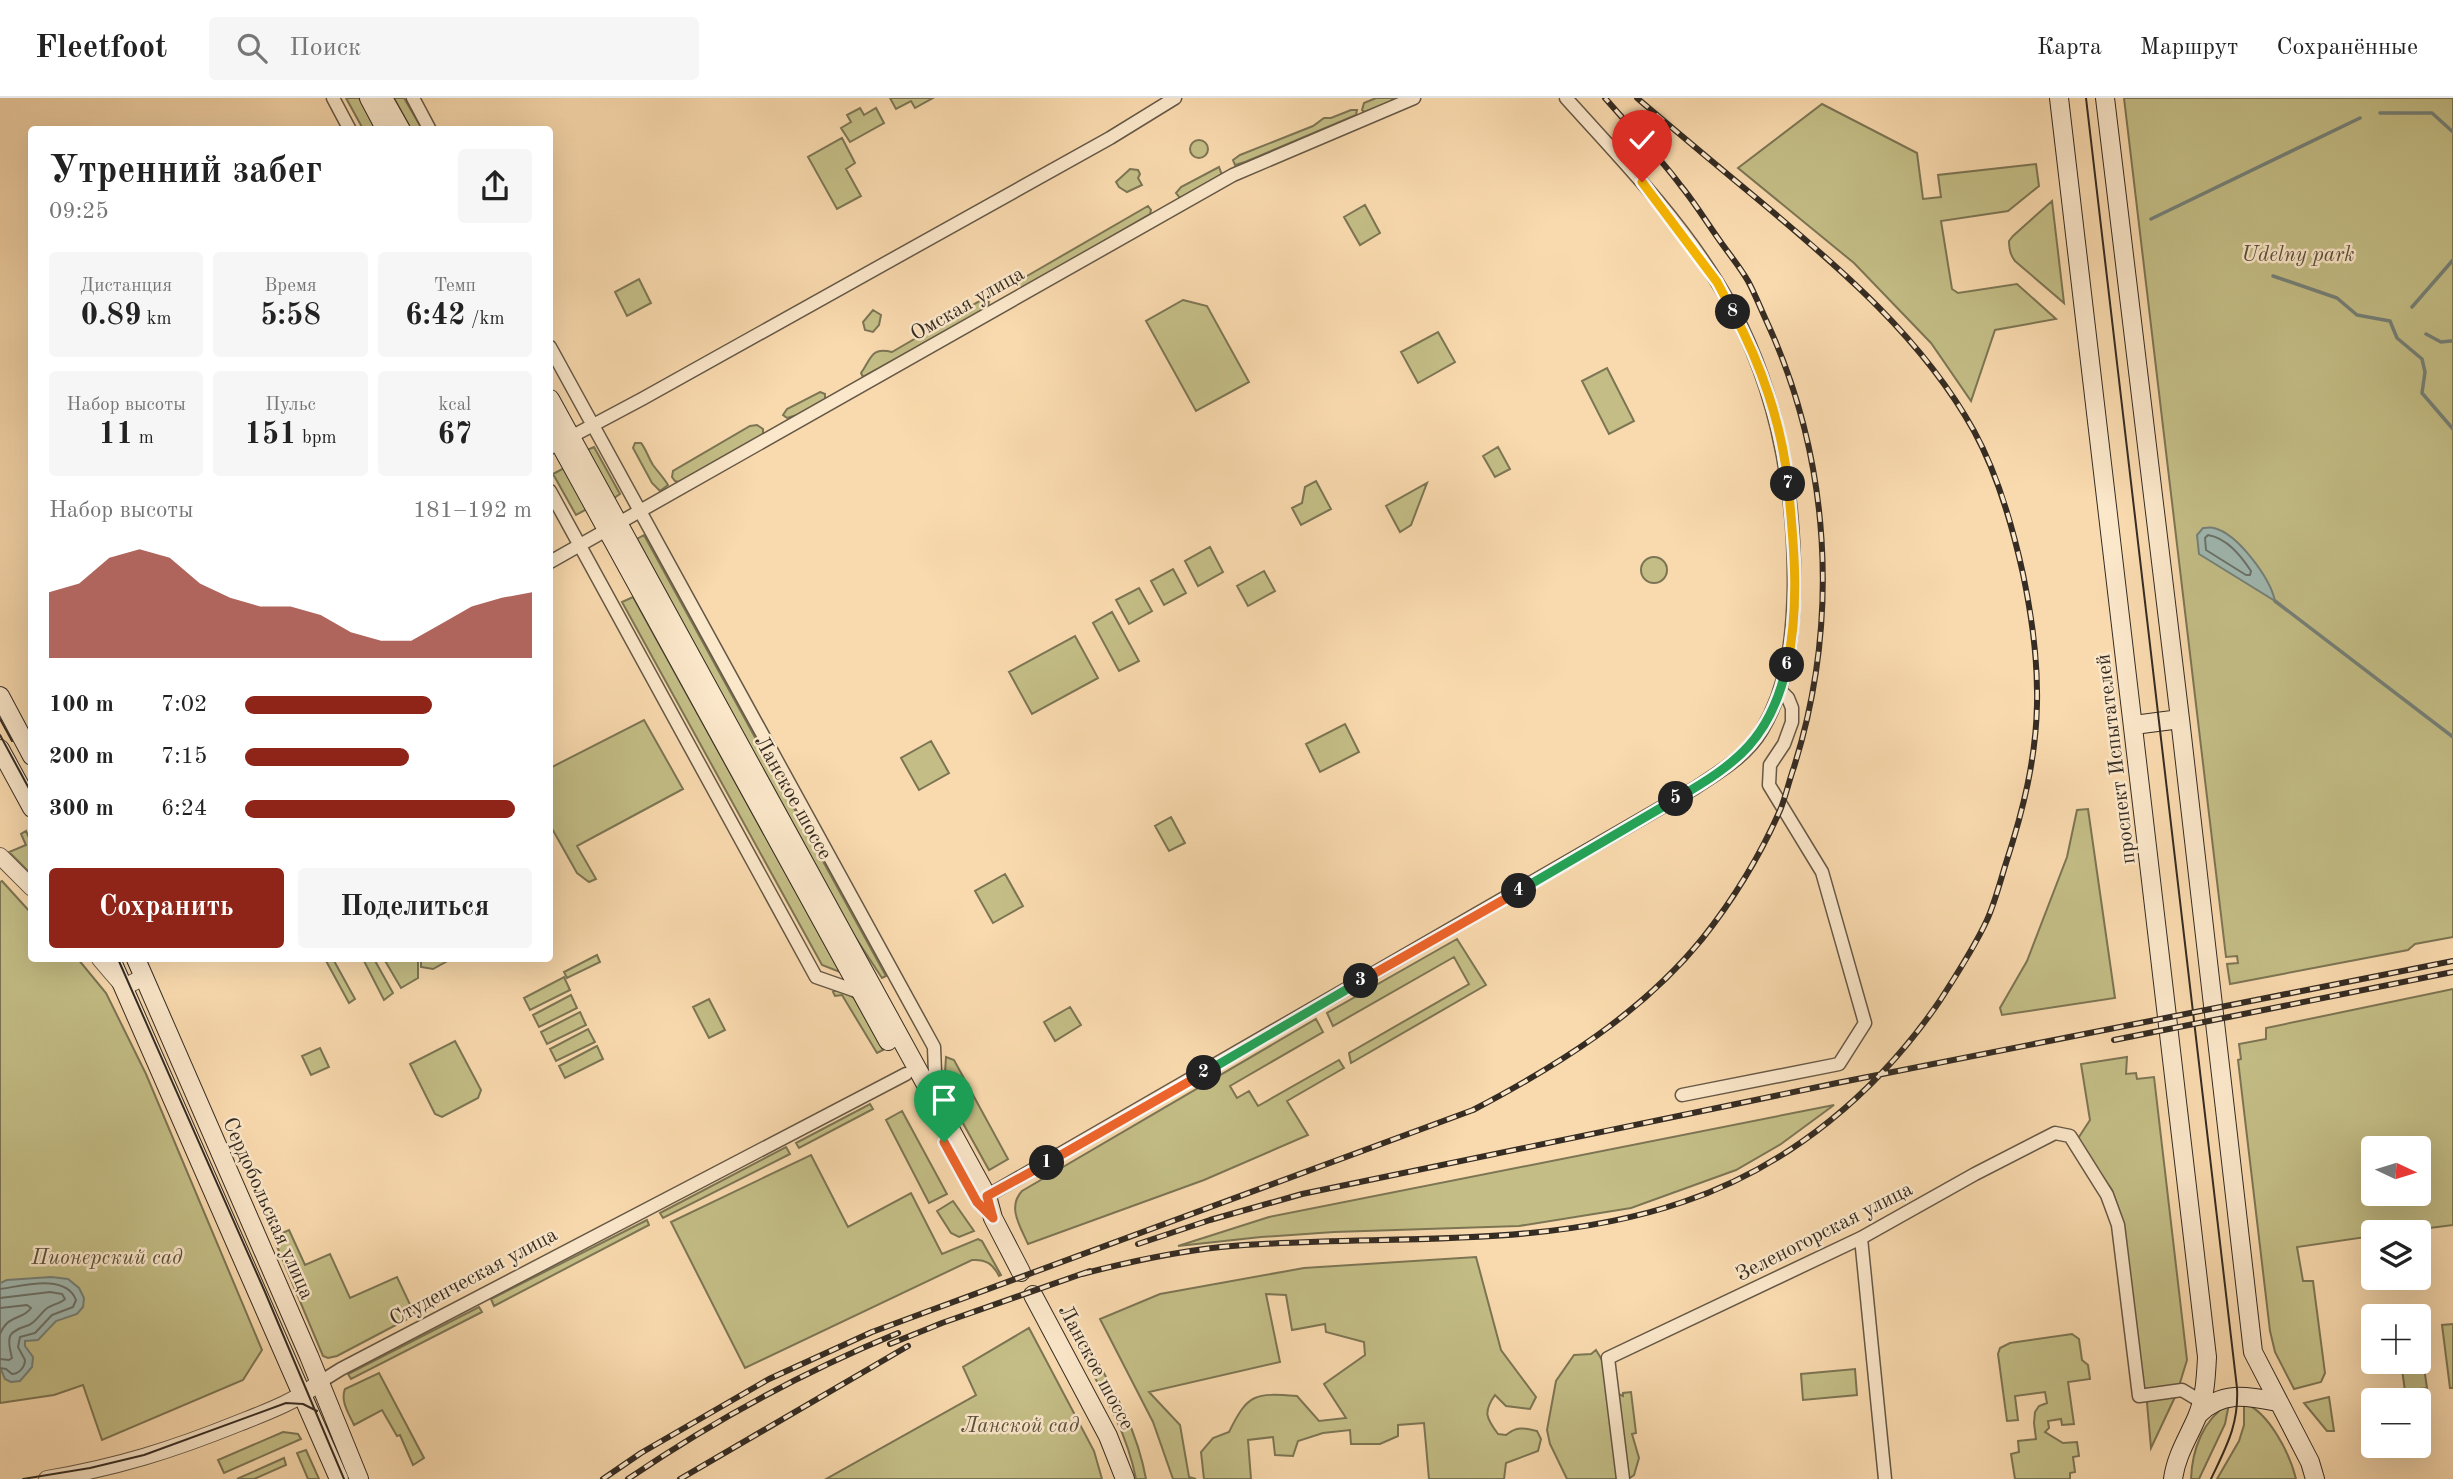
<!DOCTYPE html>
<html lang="ru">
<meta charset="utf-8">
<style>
:root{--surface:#fff;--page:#f6f6f6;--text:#222;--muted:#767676;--line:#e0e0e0;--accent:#8f2418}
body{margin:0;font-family:"Old Standard TT",serif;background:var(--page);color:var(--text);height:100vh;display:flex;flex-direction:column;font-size:26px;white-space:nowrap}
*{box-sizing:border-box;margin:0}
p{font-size:23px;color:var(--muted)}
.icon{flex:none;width:38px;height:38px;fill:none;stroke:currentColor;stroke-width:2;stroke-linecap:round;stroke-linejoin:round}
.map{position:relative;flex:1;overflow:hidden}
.drawer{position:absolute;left:28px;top:28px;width:525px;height:836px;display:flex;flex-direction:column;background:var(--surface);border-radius:7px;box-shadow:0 7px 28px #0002}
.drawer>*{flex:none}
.needle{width:46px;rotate:94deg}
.controls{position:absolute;left:2361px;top:1038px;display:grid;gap:14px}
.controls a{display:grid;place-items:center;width:70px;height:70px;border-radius:7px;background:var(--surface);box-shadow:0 7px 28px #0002;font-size:35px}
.pin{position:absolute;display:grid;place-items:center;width:60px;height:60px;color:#fff;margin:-72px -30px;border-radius:50% 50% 50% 0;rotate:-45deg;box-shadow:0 0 7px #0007}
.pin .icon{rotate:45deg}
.km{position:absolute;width:35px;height:35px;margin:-18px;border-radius:50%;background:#222;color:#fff;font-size:19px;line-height:35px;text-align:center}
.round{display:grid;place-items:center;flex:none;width:74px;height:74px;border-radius:7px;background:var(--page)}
.summary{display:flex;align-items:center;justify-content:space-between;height:119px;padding:0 21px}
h1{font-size:38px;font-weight:700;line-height:52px}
.figures{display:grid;grid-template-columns:repeat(3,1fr);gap:10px;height:119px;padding:7px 21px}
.figures div{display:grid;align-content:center;border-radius:7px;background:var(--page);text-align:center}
.figures b{font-size:30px;font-weight:700}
.figures small{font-size:19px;font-weight:400}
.figures p{font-size:19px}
.chart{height:196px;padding:14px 21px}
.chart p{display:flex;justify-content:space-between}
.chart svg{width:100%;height:126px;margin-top:7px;fill:var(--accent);opacity:.7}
.primary-button{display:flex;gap:14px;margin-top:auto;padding:14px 21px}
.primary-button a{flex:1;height:80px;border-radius:7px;background:var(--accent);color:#fff;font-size:28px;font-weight:700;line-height:80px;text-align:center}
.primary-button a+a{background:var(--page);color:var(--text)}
ul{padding:0 21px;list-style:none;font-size:23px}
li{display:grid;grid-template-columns:112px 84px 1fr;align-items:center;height:52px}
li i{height:18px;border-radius:9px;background:var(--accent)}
header{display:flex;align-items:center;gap:42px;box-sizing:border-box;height:98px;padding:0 35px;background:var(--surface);border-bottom:2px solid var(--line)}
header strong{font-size:33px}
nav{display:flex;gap:38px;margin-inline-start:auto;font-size:24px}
.search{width:490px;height:63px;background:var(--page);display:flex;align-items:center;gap:18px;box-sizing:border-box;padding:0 24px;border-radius:7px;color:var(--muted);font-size:26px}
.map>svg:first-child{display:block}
.green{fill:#c4be86;stroke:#7c7554;stroke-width:2;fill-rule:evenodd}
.water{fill:#a0b9b2;stroke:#758179;stroke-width:2}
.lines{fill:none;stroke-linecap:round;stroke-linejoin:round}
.shore{stroke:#6a726a;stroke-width:2}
.stream{stroke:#758179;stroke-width:3.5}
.minor-casing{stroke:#665846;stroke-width:15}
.tertiary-casing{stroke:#665846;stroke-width:18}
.secondary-casing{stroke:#352c23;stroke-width:20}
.minor{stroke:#fbe7ca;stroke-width:12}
.tertiary{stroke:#fbe7ca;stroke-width:16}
.secondary{stroke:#fbe7ca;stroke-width:18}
.tram{stroke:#352c23;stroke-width:2}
.rail-casing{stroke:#352c23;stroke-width:6}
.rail{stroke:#fbe7ca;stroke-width:3.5;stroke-dasharray:10;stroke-linecap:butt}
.split-1-casing{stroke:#fff;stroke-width:14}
.split-2-casing{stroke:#fff;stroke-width:14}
.split-3-casing{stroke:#fff;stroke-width:14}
.split-4-casing{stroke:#fff;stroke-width:14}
.split-5-casing{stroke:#fff;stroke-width:14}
.split-6-casing{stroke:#fff;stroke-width:14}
.split-7-casing{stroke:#fff;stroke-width:14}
.split-8-casing{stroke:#fff;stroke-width:14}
.split-9-casing{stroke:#fff;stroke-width:14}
.split-1{stroke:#f0652b;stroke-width:9}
.split-2{stroke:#f0652b;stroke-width:9}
.split-3{stroke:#22a559;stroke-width:9}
.split-4{stroke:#f0652b;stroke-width:9}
.split-5{stroke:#22a559;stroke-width:9}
.split-6{stroke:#22a559;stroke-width:9}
.split-7{stroke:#f5b400;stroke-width:9}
.split-8{stroke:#f5b400;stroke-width:9}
.split-9{stroke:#f5b400;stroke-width:9}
.labels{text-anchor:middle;stroke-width:5;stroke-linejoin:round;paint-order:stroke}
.park-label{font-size:21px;font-style:italic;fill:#59503c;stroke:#fbe7ca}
.street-label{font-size:21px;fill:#352c23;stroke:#fbe7ca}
</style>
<header>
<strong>Fleetfoot</strong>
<div class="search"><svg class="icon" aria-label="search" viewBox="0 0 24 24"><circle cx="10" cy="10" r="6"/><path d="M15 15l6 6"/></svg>Поиск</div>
<nav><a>Карта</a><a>Маршрут</a><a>Сохранённые</a></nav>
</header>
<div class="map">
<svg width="2453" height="1381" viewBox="0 0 2453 1381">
<rect width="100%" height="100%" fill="#f9daae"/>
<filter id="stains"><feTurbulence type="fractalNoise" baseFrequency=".00286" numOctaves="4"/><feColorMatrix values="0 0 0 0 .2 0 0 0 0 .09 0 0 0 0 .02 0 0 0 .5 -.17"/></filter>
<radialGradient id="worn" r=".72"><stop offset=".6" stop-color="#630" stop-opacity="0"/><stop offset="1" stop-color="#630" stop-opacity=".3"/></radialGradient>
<path class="green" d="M346,0H359L377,31H363Z
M394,0H404L422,31H411Z
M890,0H933L915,10L911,3L896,11Z
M1376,0H1393L1391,4L1364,14L1362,12L1364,5Z
M2124,0H2453V839L2415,846L2408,852L2230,886L2227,866L2238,865L2237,858L2226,859Z
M1822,6L1917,55L1923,101L1941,99L1938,77L2036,66L2039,88L2008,113L1941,123L1952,191L1958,195L2017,186L2056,221L1995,232L1971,303L1931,245L1854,165L1738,70Z
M860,10L864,17L876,10L884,25L850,44L841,30L851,24L847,17Z
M1351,12H1357L1356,17L1245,64L1235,67L1233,62L1240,57L1313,28L1324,20H1331Z
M842,40L855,65L846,71L861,98L837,111L808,59Z
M1190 51a9 9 0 1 1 18 0a9 9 0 1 1-18 0Z
M1219,69L1222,77L1180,100L1176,95L1181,89Z
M1130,71L1138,72L1140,76L1138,80L1142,87L1127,94L1119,89L1116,84Z
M2052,103L2064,205L2015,163C2010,157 2009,151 2009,143L2013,138Z
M1365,107L1380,135L1360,147L1344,119Z
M1148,108L1151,112L1150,116L1022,191L1018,189L1019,183L1027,178Z
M639,181L651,205L627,218L615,194Z
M985,200L989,202L988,210L863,279L861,275C872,260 870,249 892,254Z
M1183,202L1207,208L1249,284L1196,313L1146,223Z
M873,212L881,217L879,227L873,234L865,232L863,224Z
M1438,234L1455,264L1418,285L1401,254Z
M1607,270L1634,323L1609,336L1582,283Z
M820,294L825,296V301L797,317L787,320L783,317L787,311Z
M757,327L763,331V337L679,384L675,383L672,379L673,373L750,328Z
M635,345H641C646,351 648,359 653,367C658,374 664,380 668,387L660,393L652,385L633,350Z
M594,349L620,396L614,400L587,352Z
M1498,349L1510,371L1495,379L1483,358Z
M564,370L587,411L576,417L553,376Z
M1316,383L1331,411L1301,427L1292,410L1302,405L1305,389Z
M1427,385L1411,427L1400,434L1386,408Z
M644,437L886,878L882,880L846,825L637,441Z
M1210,449L1223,474L1198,488L1185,463Z
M1641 472a13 13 0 1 1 26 0a13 13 0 1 1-26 0Z
M1173,471L1186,495L1164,507L1151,483Z
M1264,473L1275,493L1248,508L1237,488Z
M1139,490L1152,513L1129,526L1116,502Z
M633,499L840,874L822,867L622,504Z
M1112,514L1139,563L1119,573L1093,525Z
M1075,538L1098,580L1032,616L1009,574Z
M644,622L683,691L577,748L596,781L589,784L577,775L550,727V670Z
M1345,626L1359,654L1320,674L1306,646Z
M931,643L949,675L919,692L901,660Z
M2088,711L2115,900L2002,917L2000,910L2027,863L2067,759L2077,712Z
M1171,719L1185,745L1169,753L1155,728Z
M26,733L31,744V776L9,754L26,747L21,736Z
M1005,776L1023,808L993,825L975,793Z
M2,783L31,815L32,861H78L106,895L146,976L262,1252L243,1282L102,1342L83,1287L54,1297L0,1305V784Z
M1457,841L1486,887L1351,965L1349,955L1469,886L1454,859L1333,928L1327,915Z
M597,857L600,864L567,880L564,874Z
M325,861H333L355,901L349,905Z
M363,861H374L393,895L384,902Z
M384,861H418V880L401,890Z
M421,861H451L433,871L421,869Z
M564,879L570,892L530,912L524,900Z
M838,891L854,900L883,952L877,955L842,897L835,898L833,894Z
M2453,891V1127L2398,1134H2373V1138L2297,1149L2303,1183H2313L2325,1275L2321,1284L2294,1291L2275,1254L2270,1233L2238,962L2241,961L2239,946L2266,941V930ZM2373,1050H2418V1096H2373Z
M571,897L577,910L539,929L533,917Z
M709,901L725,932L709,940L693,909Z
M1070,909L1081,927L1055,943L1044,924Z
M580,914L586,927L547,946L541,934Z
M1316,921L1323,934L1230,988L1237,1000L1249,993L1258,1008L1339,962L1344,970L1287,1003L1308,1037L1204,1082L1028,1146C1020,1128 1007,1109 1022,1093Z
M588,931L595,944L556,963L550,951Z
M455,943L481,992L478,1000L442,1019L435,1016L410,966Z
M597,948L603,961L565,980L559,968Z
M320,950L329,969L311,977L302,958Z
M946,959L954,962L1008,1061L989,1072L944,991Z
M2127,959L2126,976L2136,975L2137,981L2154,979L2187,1262L2179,1288L2144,1292L2128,1174L2124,1126L2112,1092L2077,1042L2090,1022L2081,966Z
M870,1006L873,1011L799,1050L796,1045Z
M1834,1007L1781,1046L1736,1072L1631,1110L1519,1128L1334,1134L1261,1139L1178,1148L1269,1119Z
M902,1013L947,1096L929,1105L886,1022Z
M786,1049L790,1056L663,1120L660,1115Z
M811,1057L848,1129L911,1095L942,1156L978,1141L982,1143L1001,1177L999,1178C993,1166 986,1161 972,1162L745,1270L671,1124Z
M953,1103L974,1133L959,1139L951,1135L937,1113Z
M647,1122L649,1127L494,1208L491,1201Z
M289,1132L305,1167L330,1156L350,1200L397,1179L415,1217L337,1258L328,1260L323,1258L273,1139Z
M1476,1159L1501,1252L1536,1299L1530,1311L1506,1308L1495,1297C1483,1314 1486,1320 1498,1336L1506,1337C1517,1328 1524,1330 1537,1333L1541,1341L1538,1353L1506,1365L1504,1381H1429L1424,1325L1398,1327V1338L1380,1346H1351L1350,1332L1323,1335L1298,1343L1293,1358L1275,1357L1273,1339L1248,1342L1251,1381H1204L1201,1354L1213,1340L1229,1334C1248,1295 1255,1295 1297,1298L1319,1323L1346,1320L1324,1286L1365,1257L1364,1244L1326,1234L1325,1226L1292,1232L1286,1197L1266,1196L1280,1264L1149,1294L1180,1327L1189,1379L1196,1381H1173L1153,1324L1100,1221L1160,1196L1304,1170Z
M479,1209L482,1214L351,1281L348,1276Z
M2453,1226V1290H2450L2442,1227Z
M1029,1230L1094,1353L1102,1381H826L976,1297L963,1269Z
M2419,1235L2427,1290L2405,1293L2401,1264H2418Z
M2072,1236L2079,1241L2082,1262L2088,1267L2090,1281L2068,1284L2074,1326L2062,1327L2061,1321L2048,1323L2049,1330L2045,1334L2063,1345L2077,1344L2079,1358L2073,1359L2075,1374L2070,1375V1381H2015L2011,1356L2019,1354L2018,1343L2036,1341L2034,1325L2035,1314L2039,1308L2047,1305L2045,1294L2015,1298L2018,1322L2007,1323L1998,1256L2000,1250L2010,1245Z
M1084,1240C1111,1288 1136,1326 1146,1381H1136C1126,1330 1100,1289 1075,1244Z
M1596,1252L1605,1267L1606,1290L1623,1298V1295L1631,1294L1636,1335L1632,1336L1639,1360L1634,1377L1628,1381H1567L1550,1346L1547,1332L1556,1283L1574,1257L1591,1256Z
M1855,1271L1857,1297L1803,1302L1801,1276Z
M379,1275L424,1360L413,1367L400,1337L397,1338L382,1312L354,1327C349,1316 340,1303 345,1291Z
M2175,1299L2151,1350L2147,1305L2148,1303Z
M2329,1299L2334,1333H2327L2304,1305Z
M2244,1305C2269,1314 2290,1356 2296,1381H2217L2239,1343L2244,1327Z
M2229,1306L2225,1326L2199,1381H2191C2192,1352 2203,1321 2229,1306Z
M283,1334L298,1336L301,1341L224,1375L218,1362Z
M306,1352L319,1381H308L297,1355Z
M284,1360L286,1367L254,1381H237Z"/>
<path class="water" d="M2203,430C2207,430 2211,429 2214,430C2238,436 2270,480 2275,503L2199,456L2197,437Z
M51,1179L68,1181L79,1190L84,1200L83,1209L77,1216L56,1223L38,1242L25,1243V1248L33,1259L32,1269L20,1283L11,1284L5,1281L0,1269V1185L7,1182Z"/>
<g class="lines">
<path class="shore" d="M2208,437C2227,440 2241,458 2251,473L2250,477H2246L2206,452L2205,440Z
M0,1191C22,1188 66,1175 76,1202L73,1209L52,1217L35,1235L20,1239L18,1249L25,1262C25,1269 19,1276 12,1276L6,1271L0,1270
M0,1200L50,1194L62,1196L65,1201C60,1206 52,1206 46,1211C40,1216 36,1224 29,1227C8,1234 6,1237 12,1260L9,1262L0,1261
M0,1210L27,1207L31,1210C22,1223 9,1215 0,1236"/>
<path class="stream" d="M2380,15H2432L2453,34
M2151,121L2360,20
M2273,178L2337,200L2357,217L2390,223L2397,240L2422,261L2425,274L2422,295L2453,331
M2412,209L2453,162
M2426,236L2441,244L2451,243
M2275,503L2453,639"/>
<defs>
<path id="minor" d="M333,0L350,32
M413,0L430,32
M550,249L934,949L936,1001
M550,350L642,301L1110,40L1175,0
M550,393L816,879L862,895
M550,464L1233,77L1414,0
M1682,997L1839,966L1865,925L1822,774L1769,687L1770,667L1784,646L1792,624V610L1788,600L1781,593
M987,1098L1695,690C1719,674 1747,658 1762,632C1788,588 1793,538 1794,489C1795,383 1774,275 1717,184C1675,116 1619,59 1566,0
M1861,1140L1885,1381
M320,1284L341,1271L906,976
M1623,1381L1608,1260L1861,1140L1975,1076L2055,1035L2070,1038L2107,1097L2118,1127L2139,1298L2182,1292L2202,1304"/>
<path id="tertiary" d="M0,758L32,790
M100,861L124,889L144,879
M47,1381C118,1369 172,1352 239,1325C267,1314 297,1303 320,1284"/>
<path id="secondary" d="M369,0L386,32
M383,0L401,32
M2059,0L2207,1259C2206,1279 2205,1300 2197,1319C2188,1340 2176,1358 2173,1381
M2105,0L2180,621L2253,1254L2310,1364L2315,1381
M550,301L987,1098L993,1120L1021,1174
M550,328L888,943
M0,598L32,658
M2134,627L2180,621
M0,651L32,710
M111,861L339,1381
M136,861L309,1258L359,1381
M1033,1197L1108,1338L1125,1381
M2198,1317C2221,1292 2248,1298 2278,1304"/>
</defs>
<use href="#minor" class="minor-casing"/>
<use href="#tertiary" class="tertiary-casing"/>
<use href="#secondary" class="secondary-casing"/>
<use href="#minor" class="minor"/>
<use href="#tertiary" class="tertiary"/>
<use href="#secondary" class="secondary"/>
<path class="tram" d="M2086,0L2237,1290C2239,1327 2226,1349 2211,1381
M0,621L12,643
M0,637L32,696
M118,861L265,1194L344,1381
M23,1381L90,1370L144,1357L286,1305L303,1306L317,1313"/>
<defs>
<path id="rail" d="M2114,942L2453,874
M1138,1146L1210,1122L1302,1096L1837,985L2453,863
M1082,1176C1128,1164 1174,1154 1221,1149C1374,1135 1537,1154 1683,1104C1790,1068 1878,994 1941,901C1957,876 1974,850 1987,822C1995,804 2000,784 2006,765C2023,713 2036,661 2037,606C2038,562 2032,519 2023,476C2012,426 1998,377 1974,333C1923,241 1841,171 1761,104C1720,70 1678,35 1637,0
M890,1246L942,1225L1090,1173
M603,1381L641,1355L769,1281L872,1234L1473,1012C1557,968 1641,916 1702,841C1733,802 1761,756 1781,710C1786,697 1789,683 1794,669C1840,522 1831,362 1766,222C1760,209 1755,196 1748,183C1740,169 1729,156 1720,143C1707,125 1695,105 1681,88C1658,57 1630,29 1605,0
M628,1381C713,1323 803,1274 898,1235
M680,1381L908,1248"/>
</defs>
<use href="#rail" class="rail-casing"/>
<use href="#rail" class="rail"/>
</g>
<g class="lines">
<defs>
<path id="split-1" d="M944,1044L977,1104L993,1120L987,1098L1047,1065"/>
<path id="split-2" d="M1047,1065L1204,975"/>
<path id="split-3" d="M1204,975L1361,883"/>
<path id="split-4" d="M1361,883L1519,793"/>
<path id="split-5" d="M1519,793L1676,701"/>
<path id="split-6" d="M1676,701C1738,665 1771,640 1787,567"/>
<path id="split-7" d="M1787,567C1800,508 1794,446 1788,386"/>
<path id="split-8" d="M1733,214C1761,266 1782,327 1788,386"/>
<path id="split-9" d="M1642,84L1717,184L1733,214"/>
</defs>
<use href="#split-1" class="split-1-casing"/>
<use href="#split-2" class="split-2-casing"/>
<use href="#split-3" class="split-3-casing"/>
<use href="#split-4" class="split-4-casing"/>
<use href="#split-5" class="split-5-casing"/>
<use href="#split-6" class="split-6-casing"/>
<use href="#split-7" class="split-7-casing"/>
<use href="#split-8" class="split-8-casing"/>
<use href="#split-9" class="split-9-casing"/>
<use href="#split-1" class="split-1"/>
<use href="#split-2" class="split-2"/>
<use href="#split-3" class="split-3"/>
<use href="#split-4" class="split-4"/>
<use href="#split-5" class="split-5"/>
<use href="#split-6" class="split-6"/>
<use href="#split-7" class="split-7"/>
<use href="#split-8" class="split-8"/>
<use href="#split-9" class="split-9"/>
</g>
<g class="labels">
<g class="park-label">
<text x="2298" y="163">Udelny park</text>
<text x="107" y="1166">Пионерский сад</text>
<text x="1020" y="1334">Ланской сад</text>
</g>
<g class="street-label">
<text transform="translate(967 205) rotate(-30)" y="7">Омская улица</text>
<text transform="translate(2115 661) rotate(-97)" y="7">проспект Испытателей</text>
<text transform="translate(794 699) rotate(61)" y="7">Ланское шоссе</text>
<text transform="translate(269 1110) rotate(66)" y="7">Сердобольская улица</text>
<text transform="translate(1824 1133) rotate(-27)" y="7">Зеленогорская улица</text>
<text transform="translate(473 1178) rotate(-28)" y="7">Студенческая улица</text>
<text transform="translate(1097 1269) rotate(62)" y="7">Ланское шоссе</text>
</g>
</g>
<rect width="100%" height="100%" filter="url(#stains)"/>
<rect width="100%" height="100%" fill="url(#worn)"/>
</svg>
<div class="controls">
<a><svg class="needle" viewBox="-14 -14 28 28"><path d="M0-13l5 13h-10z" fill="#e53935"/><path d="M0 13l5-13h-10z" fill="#767676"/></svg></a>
<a><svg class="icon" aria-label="layers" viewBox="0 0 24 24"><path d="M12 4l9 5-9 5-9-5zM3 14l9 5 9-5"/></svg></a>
<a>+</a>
<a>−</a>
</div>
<div class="pin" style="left:944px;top:1044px;background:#1e9e55"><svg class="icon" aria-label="arrive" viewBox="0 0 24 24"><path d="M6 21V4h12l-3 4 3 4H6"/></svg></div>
<div class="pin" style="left:1642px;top:84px;background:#d93025"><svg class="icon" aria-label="check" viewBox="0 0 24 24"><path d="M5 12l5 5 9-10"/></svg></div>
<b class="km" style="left:1047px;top:1065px">1</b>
<b class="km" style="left:1204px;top:975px">2</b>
<b class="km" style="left:1361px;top:883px">3</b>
<b class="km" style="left:1519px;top:793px">4</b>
<b class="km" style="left:1676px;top:701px">5</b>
<b class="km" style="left:1787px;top:567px">6</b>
<b class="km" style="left:1788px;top:386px">7</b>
<b class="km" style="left:1733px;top:214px">8</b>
<section class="drawer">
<div class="summary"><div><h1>Утренний забег</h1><p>09:25</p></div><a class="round"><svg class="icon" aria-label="share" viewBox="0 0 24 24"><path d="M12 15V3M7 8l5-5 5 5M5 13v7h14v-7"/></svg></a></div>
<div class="figures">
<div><p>Дистанция</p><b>0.89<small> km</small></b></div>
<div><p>Время</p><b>5:58</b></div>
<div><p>Темп</p><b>6:42<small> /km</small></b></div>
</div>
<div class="figures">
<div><p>Набор высоты</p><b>11<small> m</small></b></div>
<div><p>Пульс</p><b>151<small> bpm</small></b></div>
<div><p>kcal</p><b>67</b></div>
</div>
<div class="chart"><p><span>Набор высоты</span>181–192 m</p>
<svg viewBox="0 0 160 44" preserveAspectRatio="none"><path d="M0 44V21L10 18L20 9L30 6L40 9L50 18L60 23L70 26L80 26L90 29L100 35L110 38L120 38L130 32L140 26L150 23L160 21V44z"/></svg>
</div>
<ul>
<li><b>100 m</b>7:02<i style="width:65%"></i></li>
<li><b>200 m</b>7:15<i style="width:57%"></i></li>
<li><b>300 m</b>6:24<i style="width:94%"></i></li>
</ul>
<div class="primary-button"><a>Сохранить</a><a>Поделиться</a></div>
</section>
</div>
